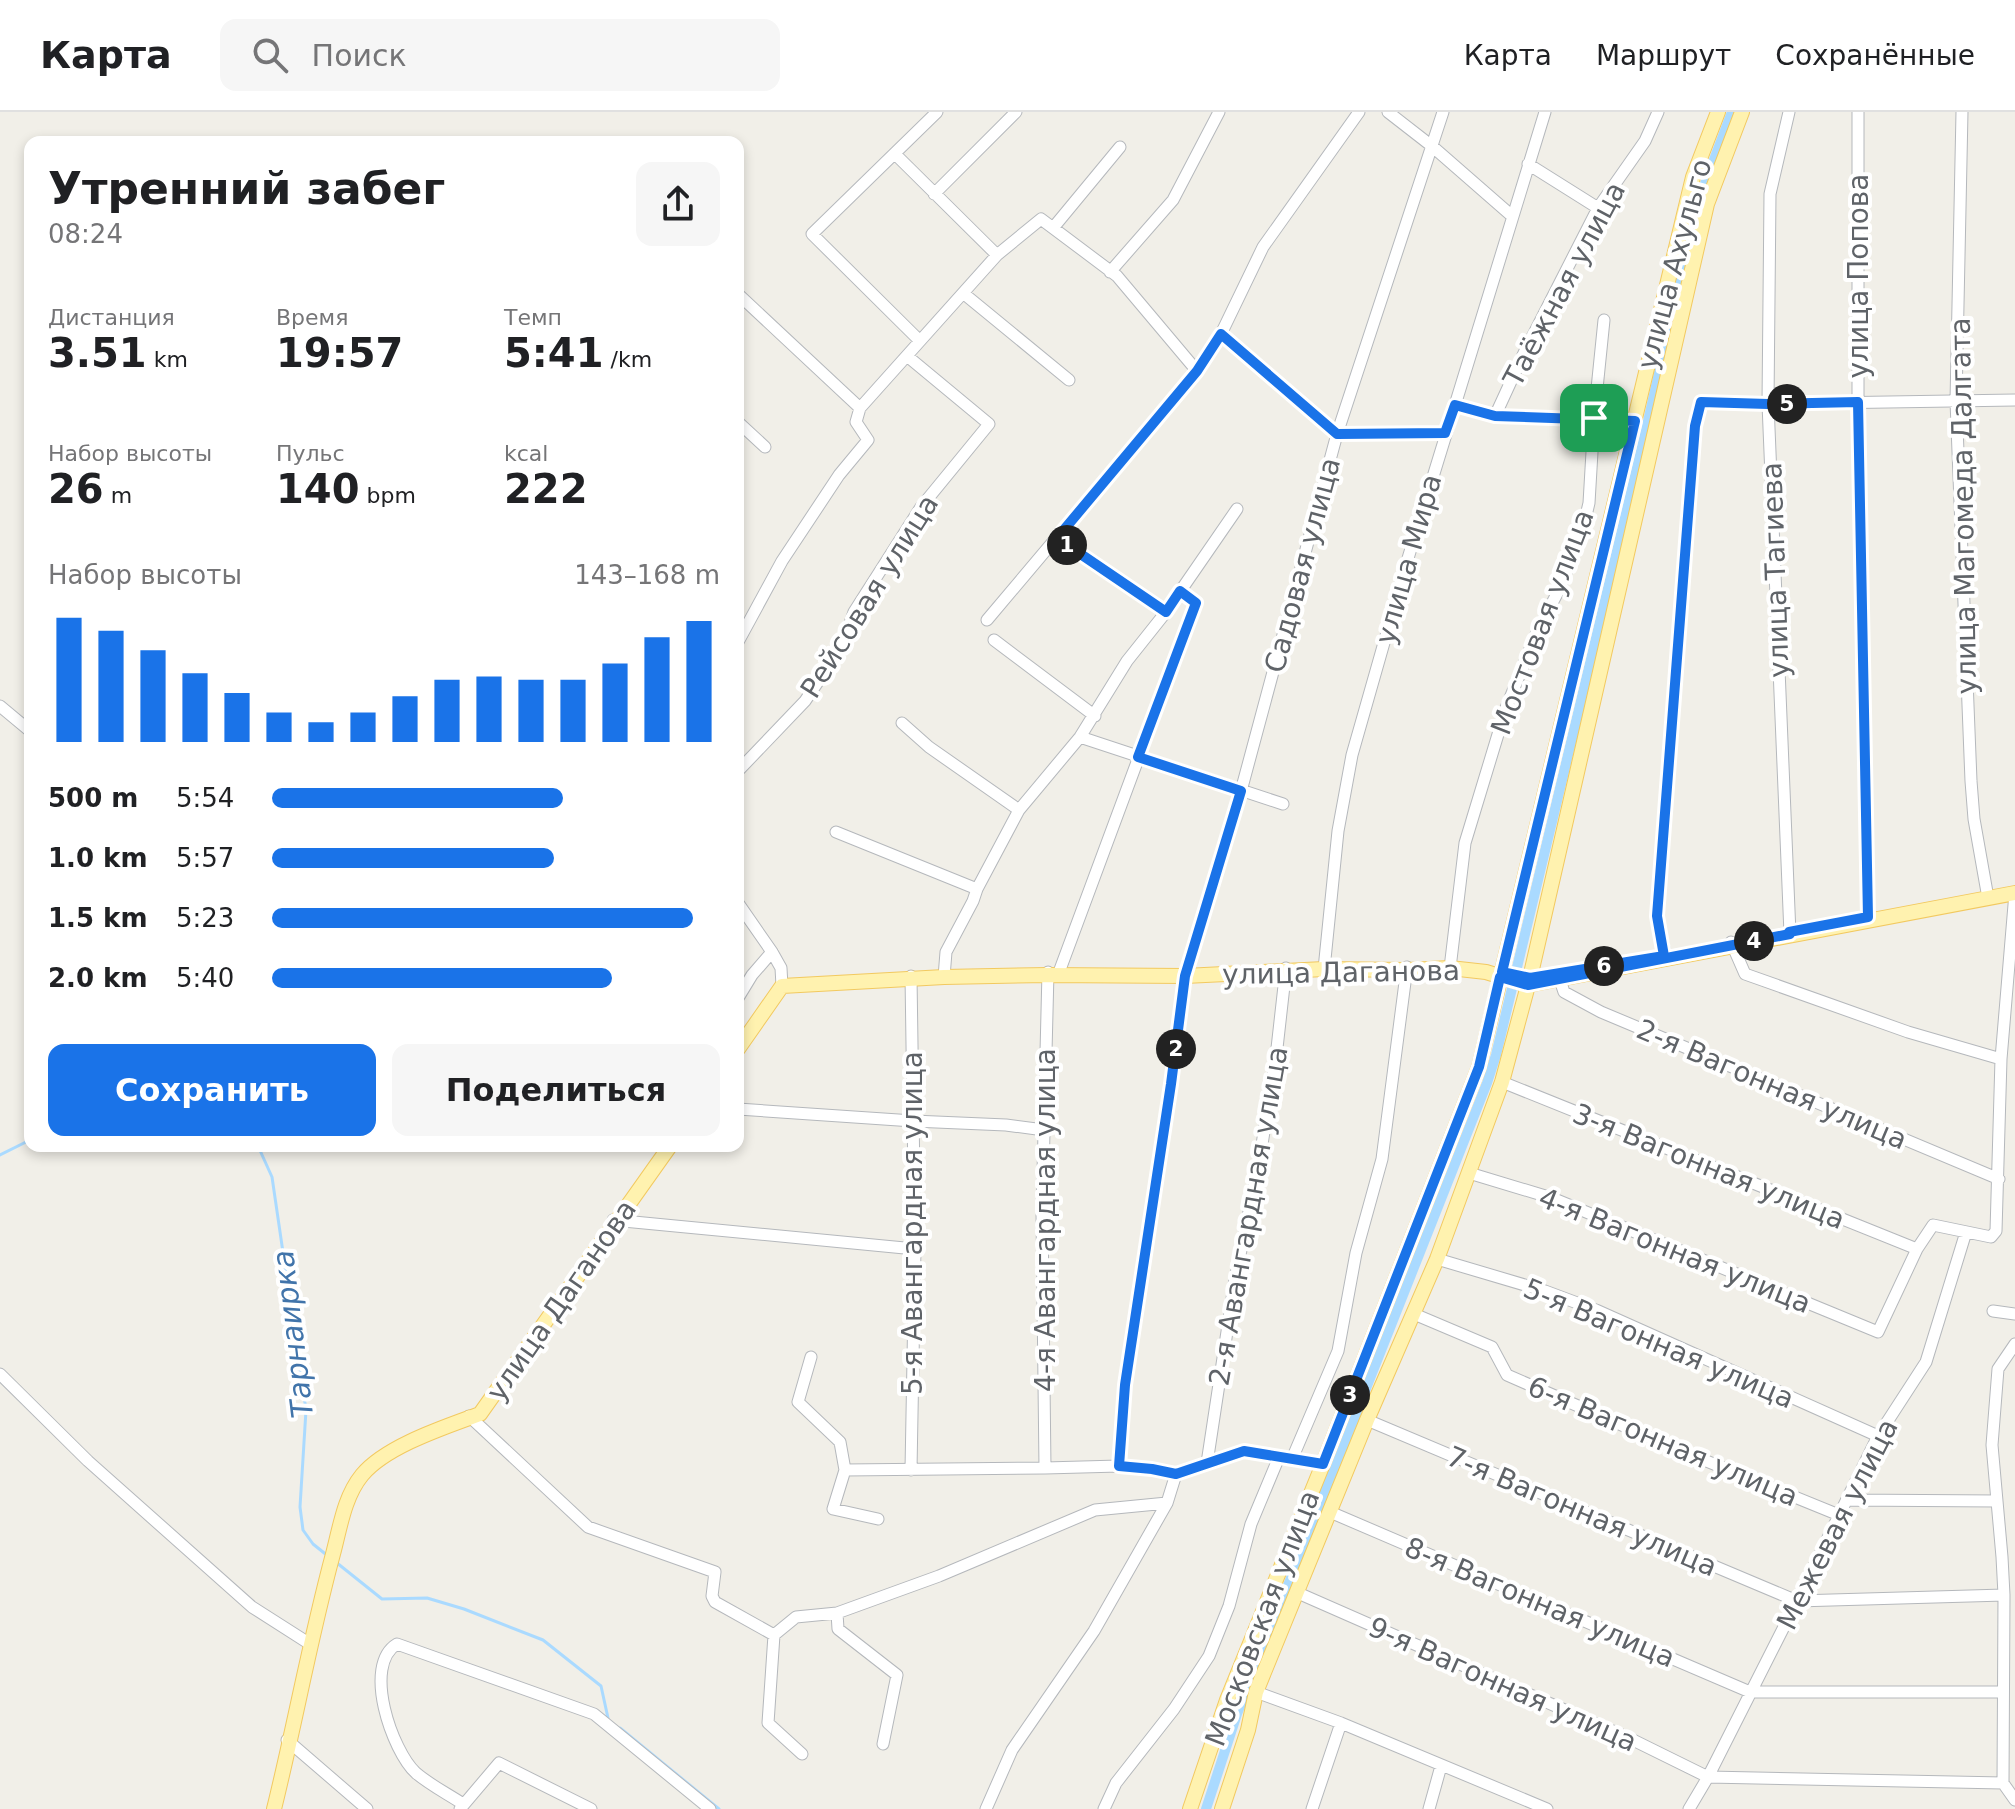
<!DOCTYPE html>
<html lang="ru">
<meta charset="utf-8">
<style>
:root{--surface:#fff;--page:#f6f6f6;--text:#202124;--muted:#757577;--line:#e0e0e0;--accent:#1a73e8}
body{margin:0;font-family:"DejaVu Sans",sans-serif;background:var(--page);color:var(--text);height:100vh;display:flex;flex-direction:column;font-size:30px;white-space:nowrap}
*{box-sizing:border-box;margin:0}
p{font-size:26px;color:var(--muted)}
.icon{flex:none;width:44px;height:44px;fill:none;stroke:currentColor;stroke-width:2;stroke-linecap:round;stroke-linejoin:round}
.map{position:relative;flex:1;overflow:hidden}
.details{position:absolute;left:24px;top:24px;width:720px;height:1016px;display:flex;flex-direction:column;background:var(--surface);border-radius:16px;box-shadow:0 4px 12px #0003}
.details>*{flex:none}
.pin{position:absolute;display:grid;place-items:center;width:68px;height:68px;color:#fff;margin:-34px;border-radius:16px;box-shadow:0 4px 12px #0006}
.km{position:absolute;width:40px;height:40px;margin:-20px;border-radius:50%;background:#222;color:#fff;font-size:22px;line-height:40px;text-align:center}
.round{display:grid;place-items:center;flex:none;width:84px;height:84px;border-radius:16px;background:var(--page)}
.summary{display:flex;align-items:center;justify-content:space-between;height:136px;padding:0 24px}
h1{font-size:44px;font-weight:700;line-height:60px}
.metrics{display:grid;grid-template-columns:repeat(3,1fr);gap:12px;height:136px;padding:8px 24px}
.metrics div{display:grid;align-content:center}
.metrics b{font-size:40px;font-weight:700}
.metrics small{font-size:22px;font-weight:400}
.metrics p{font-size:22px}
.chart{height:224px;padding:16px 24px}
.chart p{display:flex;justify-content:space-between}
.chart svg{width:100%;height:144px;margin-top:8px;stroke:var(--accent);stroke-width:6}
.cta{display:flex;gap:16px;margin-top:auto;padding:16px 24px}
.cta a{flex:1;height:92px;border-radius:16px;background:var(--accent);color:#fff;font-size:32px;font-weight:700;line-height:92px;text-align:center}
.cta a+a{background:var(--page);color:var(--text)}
ul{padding:0 24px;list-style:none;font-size:26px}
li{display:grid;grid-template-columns:128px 96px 1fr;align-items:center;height:60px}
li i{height:20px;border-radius:10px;background:var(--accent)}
header{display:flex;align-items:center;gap:48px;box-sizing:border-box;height:112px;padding:0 40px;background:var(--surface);border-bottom:2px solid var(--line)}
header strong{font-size:38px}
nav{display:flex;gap:44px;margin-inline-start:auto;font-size:28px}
.search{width:560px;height:72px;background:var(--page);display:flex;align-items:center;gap:20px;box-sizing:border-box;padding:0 28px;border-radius:16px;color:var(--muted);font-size:30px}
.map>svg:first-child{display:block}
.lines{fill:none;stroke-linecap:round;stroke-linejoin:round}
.stream{stroke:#aadaff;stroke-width:3}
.canal{stroke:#aadaff;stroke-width:10}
.minor-casing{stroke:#b5b8bc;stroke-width:13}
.major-casing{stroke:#f2c960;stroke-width:16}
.minor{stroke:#fff;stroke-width:11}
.major{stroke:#fff2af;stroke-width:14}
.route-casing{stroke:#fff;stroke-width:16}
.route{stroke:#1a73e8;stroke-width:10}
.labels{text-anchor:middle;stroke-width:8;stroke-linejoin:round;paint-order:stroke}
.street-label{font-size:28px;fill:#5f6368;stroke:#fff}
.water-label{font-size:30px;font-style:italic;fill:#4174aa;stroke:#fff}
</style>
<header>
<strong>Карта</strong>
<div class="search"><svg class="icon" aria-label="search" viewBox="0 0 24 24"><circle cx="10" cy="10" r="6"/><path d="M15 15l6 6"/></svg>Поиск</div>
<nav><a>Карта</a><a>Маршрут</a><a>Сохранённые</a></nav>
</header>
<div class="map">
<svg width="2015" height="1697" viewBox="0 0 2015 1697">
<rect width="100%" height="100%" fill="#f1efe8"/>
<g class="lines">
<path class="stream" d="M258,1034L272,1065L306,1298L300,1395L303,1418L313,1432L328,1444
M0,1043L30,1028
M337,1451L382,1487L427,1486L464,1497L543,1528L601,1574L608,1606
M620,1616L719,1697"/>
<path class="canal" d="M1206,1697L1237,1602L1487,971L1496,943L1646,318L1698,90L1732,0"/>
<defs>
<path id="minor" d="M1388,0L1433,35L1512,104
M1789,0L1770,82L1768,292L1790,822
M1858,0V290L1868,808
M1962,0L1956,289L1971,669L1974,707L1988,786
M895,42L997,143
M1528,52L1598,96
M934,82L1016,0
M1053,116L1120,35
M1110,160L1173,88L1219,0
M963,181L1069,268
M738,182L860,296
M1221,222L1337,322L1445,321
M920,229L812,122L937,0
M1455,293L1495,304L1594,306L1635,309
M1495,304L1524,241L1598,96L1645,29L1658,0
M738,310L765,335
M1057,426L1166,500
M987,508L1197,259L1221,222L1263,135L1359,0
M994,528L1095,604
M738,530L782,449L839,363L868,328L856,310L860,296L997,143L1041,107L1117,164L1197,259
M0,594L30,619
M902,611L929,635L1019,698
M1080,625L1283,692
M738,659L805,589L842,534L854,500L921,395L989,312L907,244
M836,720L977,777
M738,791L772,840L781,856L782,874
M1731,830L1745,862L1908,920L2001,947
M1666,846L1657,804L1695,314L1701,290L1768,292L2015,288
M1450,856L1465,731L1506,596L1537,520L1561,474L1584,412L1589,391L1594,306L1604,208
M1324,857L1338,719L1352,643L1409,443L1545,0
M1558,862L1564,880L1601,900L1999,1067
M1058,863L1196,491L1180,479
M911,864L915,1137L911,1358
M944,865L946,840L973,789L977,777L1019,698L1080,625L1127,549L1166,500L1237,397
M738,886L752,863L772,840
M1502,970L1917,1137
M738,997L913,1009L1006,1013L1044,1018
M1469,1061L1552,1086L1878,1220L1917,1137L1933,1113L1991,1125L1996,1119L2001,947L2015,781
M613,1108L915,1137
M1437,1147L1545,1179L1596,1198L1878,1324
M1993,1199L2015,1202
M1414,1202L1492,1235L1507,1263L1672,1335L1839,1403
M2015,1232L1998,1257L1992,1333L2002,1445L2004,1483L2003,1671L2015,1688
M811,1245L798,1290L840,1330L845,1358L1045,1356L1119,1354L1152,1357L1176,1362
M0,1262L88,1349L252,1495L310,1532
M469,1304L588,1415L715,1460L712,1484L715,1490L774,1523L796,1505L837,1501L939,1464L1095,1398L1167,1391
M1367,1308L1797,1489L2004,1483
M1292,1347L1338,1239L1356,1141L1382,1047L1407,855
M1207,1351L1235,1167L1259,1051L1276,945L1286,856
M1119,1354L1125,1273L1171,972L1185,864L1241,679L1337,322L1443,0
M1045,1356L1042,1101L1048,860
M845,1358L833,1397L878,1407
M1176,1362L1244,1339L1323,1352
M1847,1388L1997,1389
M1330,1400L1750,1580H2003
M1298,1481L1633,1628L1708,1665L2003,1671
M837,1501L838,1517L897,1563L883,1632
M774,1523L768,1611L802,1642
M1256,1580L1341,1611L1547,1697
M287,1628L367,1697
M463,1692C448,1682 430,1673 416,1661C392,1639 362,1553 397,1532L594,1602L710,1697
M460,1697L499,1651L591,1697
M986,1697L1012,1638L1094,1519L1167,1391L1176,1362
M1104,1697L1116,1671L1174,1597L1209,1544L1229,1494L1251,1412L1279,1345
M1312,1697L1341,1611
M1429,1697L1441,1654
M1689,1697L1708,1665L1797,1489L1878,1324L1926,1250L1966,1120"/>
<path id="major" d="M738,937L782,874L944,865L1048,863L1185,864L1324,857L1407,858L1450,856L1486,860L1528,873L2015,781
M274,1697C295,1612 310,1527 333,1442C340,1416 344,1385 362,1363C386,1334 445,1315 480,1302L670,1034
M1190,1697L1227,1588L1323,1352L1479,955L1693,65L1718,0
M1222,1697L1248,1618L1256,1580L1367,1308L1437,1147L1502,970L1530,866L1707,92L1742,0"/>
</defs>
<use href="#minor" class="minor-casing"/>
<use href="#major" class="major-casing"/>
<use href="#minor" class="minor"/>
<use href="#major" class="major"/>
</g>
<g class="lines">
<defs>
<path id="route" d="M1221,222L1337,322L1445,321L1455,293L1495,304L1635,309L1502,860L1530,866L1664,844L1657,804L1695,314L1701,290L1768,292L1858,290L1868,805L1789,820L1790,822L1528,873L1500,865L1479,955L1323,1352L1244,1339L1176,1362L1152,1357L1119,1354L1125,1273L1171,972L1185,864L1241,679L1138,645L1196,491L1180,479L1166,500L1057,426L1197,259Z"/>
</defs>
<use href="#route" class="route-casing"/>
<use href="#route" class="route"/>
</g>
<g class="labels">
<g class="street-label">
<text transform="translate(1674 152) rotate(-75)" y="10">улица Ахульго</text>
<text transform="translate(1858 164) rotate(-90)" y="10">улица Попова</text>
<text transform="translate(1564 172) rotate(-62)" y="10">Таёжная улица</text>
<text transform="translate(1963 394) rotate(-91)" y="10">улица Магомеда Далгата</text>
<text transform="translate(1408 447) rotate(-74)" y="10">улица Мира</text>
<text transform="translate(1302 453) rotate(-75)" y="10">Садовая улица</text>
<text transform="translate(1775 458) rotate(-92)" y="10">улица Тагиева</text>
<text transform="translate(869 484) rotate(-58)" y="10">Рейсовая улица</text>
<text transform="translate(1542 510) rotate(-69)" y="10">Мостовая улица</text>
<text transform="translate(1341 860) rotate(-1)" y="10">улица Даганова</text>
<text transform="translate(1772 972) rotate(23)" y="10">2-я Вагонная улица</text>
<text transform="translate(1709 1054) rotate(22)" y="10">3-я Вагонная улица</text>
<text transform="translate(1248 1104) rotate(-80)" y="10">2-я Авангардная улица</text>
<text transform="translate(1045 1108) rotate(-90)" y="10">4-я Авангардная улица</text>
<text transform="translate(912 1111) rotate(-90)" y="10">5-я Авангардная улица</text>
<text transform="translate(1675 1138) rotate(22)" y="10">4-я Вагонная улица</text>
<text transform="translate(561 1188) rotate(-55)" y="10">улица Даганова</text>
<text transform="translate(1659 1231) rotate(23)" y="10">5-я Вагонная улица</text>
<text transform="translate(1663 1329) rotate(23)" y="10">6-я Вагонная улица</text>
<text transform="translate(1582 1399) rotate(23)" y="10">7-я Вагонная улица</text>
<text transform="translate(1837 1412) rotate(-63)" y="10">Межевая улица</text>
<text transform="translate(1540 1490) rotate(23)" y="10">8-я Вагонная улица</text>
<text transform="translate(1262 1506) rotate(-69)" y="10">Московская улица</text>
<text transform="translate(1503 1572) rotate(24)" y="10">9-я Вагонная улица</text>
</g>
<g class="water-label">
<text transform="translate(293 1222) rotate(-97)" y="10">Тарнаирка</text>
</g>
</g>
</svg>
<div class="pin" style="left:1594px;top:306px;background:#1e9e55"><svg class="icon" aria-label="arrive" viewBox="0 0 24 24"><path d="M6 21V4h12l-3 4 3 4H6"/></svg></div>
<b class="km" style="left:1067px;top:433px">1</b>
<b class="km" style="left:1176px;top:937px">2</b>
<b class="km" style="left:1350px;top:1283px">3</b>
<b class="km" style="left:1754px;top:829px">4</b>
<b class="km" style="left:1787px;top:292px">5</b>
<b class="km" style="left:1604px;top:854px">6</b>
<section class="details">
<div class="summary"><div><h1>Утренний забег</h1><p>08:24</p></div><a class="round"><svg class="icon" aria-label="share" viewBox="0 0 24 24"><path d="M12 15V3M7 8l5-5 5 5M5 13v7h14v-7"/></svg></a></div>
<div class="metrics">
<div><p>Дистанция</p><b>3.51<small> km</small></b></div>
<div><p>Время</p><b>19:57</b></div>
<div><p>Темп</p><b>5:41<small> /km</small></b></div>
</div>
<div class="metrics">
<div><p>Набор высоты</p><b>26<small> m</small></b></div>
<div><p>Пульс</p><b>140<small> bpm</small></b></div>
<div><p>kcal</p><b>222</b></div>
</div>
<div class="chart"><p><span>Набор высоты</span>143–168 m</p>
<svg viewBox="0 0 160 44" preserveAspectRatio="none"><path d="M5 44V6M15 44V10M25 44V16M35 44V23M45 44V29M55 44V35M65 44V38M75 44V35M85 44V30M95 44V25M105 44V24M115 44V25M125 44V25M135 44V20M145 44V12M155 44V7"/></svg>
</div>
<ul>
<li><b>500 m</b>5:54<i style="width:65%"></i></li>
<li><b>1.0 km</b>5:57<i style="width:63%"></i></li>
<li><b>1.5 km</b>5:23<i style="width:94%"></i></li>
<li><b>2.0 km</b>5:40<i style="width:76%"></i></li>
</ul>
<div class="cta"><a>Сохранить</a><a>Поделиться</a></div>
</section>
</div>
